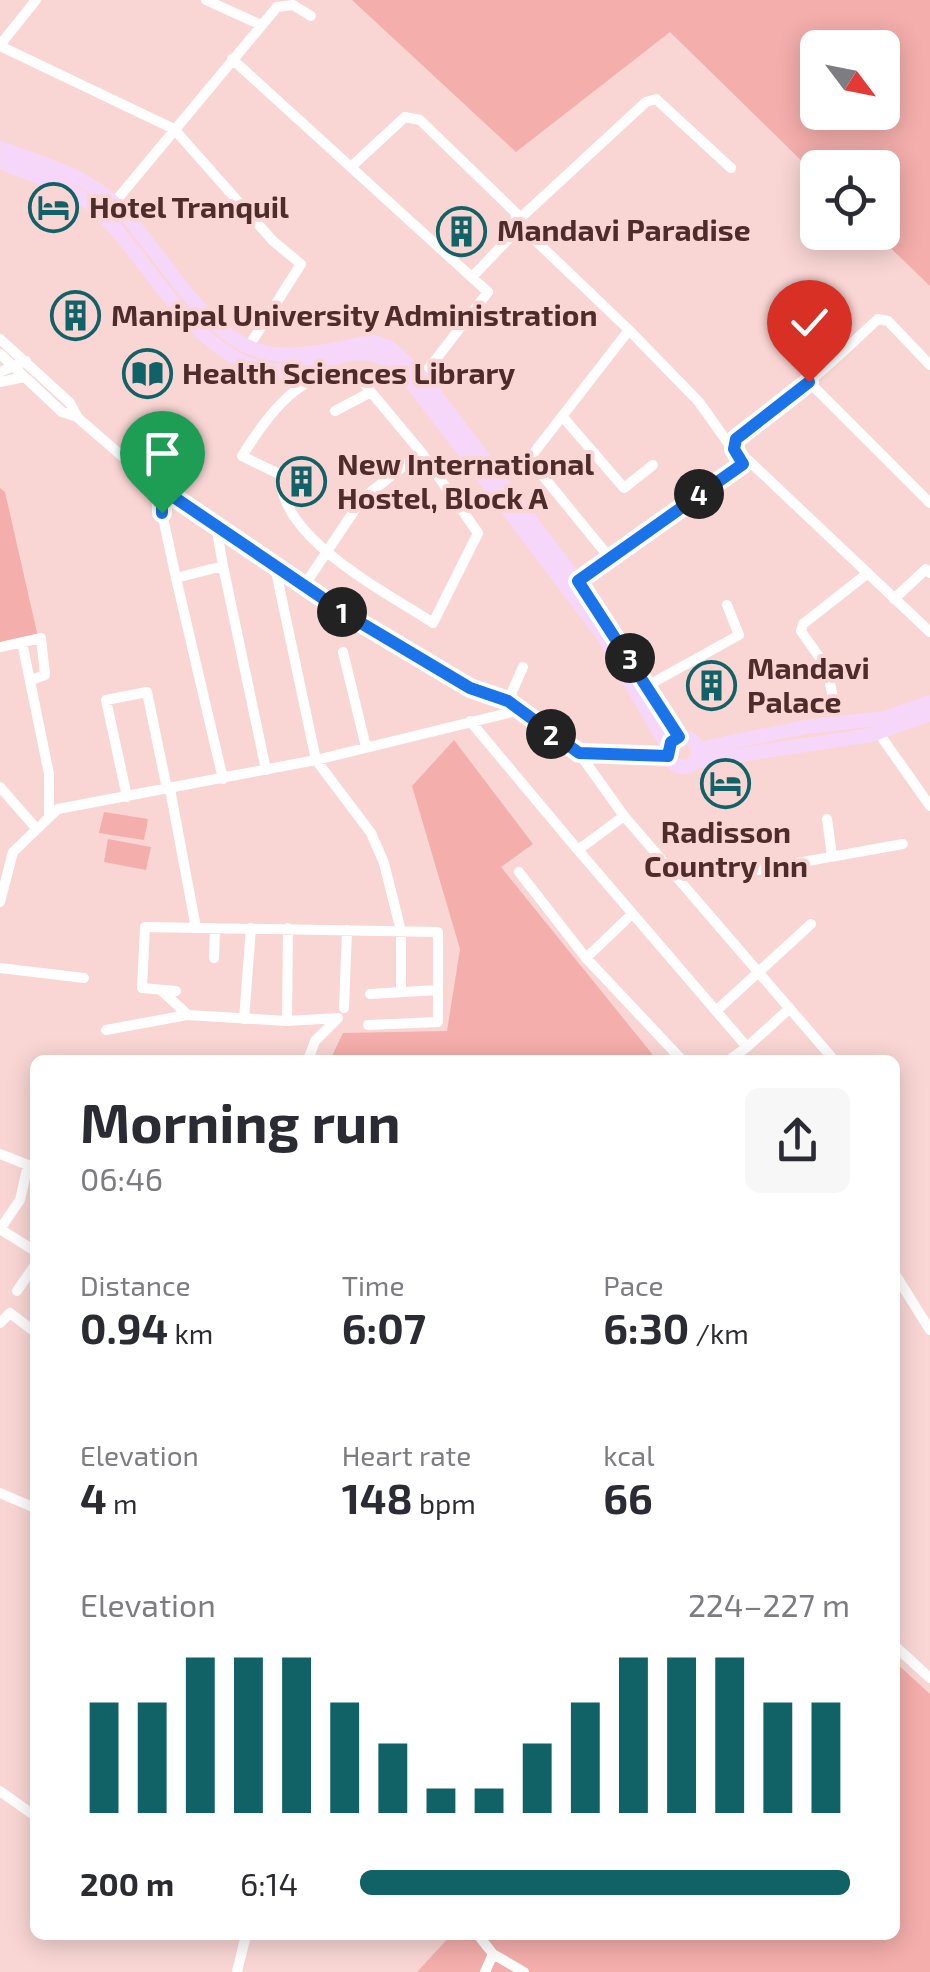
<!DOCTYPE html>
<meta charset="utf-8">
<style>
:root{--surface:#fff;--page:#f7f7f7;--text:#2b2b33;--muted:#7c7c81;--accent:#116267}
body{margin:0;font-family:"Exo 2",sans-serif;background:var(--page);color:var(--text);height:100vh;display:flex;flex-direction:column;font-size:38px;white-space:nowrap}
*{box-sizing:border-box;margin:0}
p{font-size:32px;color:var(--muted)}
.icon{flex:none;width:55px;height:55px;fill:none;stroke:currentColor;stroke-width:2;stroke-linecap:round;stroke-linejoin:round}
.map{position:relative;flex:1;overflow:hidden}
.details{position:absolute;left:30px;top:1055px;width:870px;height:885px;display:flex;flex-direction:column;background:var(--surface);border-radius:15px;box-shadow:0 5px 25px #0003}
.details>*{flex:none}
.needle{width:65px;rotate:122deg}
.fabs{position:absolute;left:800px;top:30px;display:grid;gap:20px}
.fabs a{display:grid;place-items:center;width:100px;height:100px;border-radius:15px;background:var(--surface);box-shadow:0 5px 25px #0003;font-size:50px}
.pin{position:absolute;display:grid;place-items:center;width:85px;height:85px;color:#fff;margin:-102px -42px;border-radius:50% 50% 50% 0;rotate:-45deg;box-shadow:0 0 10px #0007}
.pin .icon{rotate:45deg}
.km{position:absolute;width:50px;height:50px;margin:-25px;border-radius:50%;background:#222;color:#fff;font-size:28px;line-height:50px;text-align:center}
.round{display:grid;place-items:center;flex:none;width:105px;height:105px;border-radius:15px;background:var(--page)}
.summary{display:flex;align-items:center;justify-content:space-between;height:170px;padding:0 50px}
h1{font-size:55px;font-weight:700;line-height:75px}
.metrics{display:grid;grid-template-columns:repeat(3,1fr);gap:15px;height:170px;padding:10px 50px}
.metrics div{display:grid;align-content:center}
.metrics b{font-size:42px;font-weight:700}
.metrics small{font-size:28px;font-weight:400}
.metrics p{font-size:28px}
.chart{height:280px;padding:20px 50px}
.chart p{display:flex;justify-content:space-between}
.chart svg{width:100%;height:180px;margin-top:10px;stroke:var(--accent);stroke-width:6}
ul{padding:0 50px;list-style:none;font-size:32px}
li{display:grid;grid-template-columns:160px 120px 1fr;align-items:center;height:75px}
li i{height:25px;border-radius:12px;background:var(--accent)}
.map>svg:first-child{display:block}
.green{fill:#f4aeab;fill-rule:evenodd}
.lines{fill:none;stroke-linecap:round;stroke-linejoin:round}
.minor{stroke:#fff;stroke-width:10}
.major{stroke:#f6d7fa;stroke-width:14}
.route-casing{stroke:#fff;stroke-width:20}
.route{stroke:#1a73e8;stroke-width:12}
.labels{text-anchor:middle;stroke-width:8;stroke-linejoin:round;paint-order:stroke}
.poi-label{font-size:30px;font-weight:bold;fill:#4d2c2b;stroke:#f9d6d4;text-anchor:start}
</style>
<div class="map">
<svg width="930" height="1972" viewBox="0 0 930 1972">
<rect width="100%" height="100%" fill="#f9d6d4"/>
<path class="green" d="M352,0H930V286L875,233L882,232V168H818L817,176L670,32L516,152ZM818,48H882V112H818Z
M0,488L5,492L38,637L0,645Z
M454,740L533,844L501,867L657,1060H330L343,1033L447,1031L460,949L412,786Z
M104,812L148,819L144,840L99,833Z
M108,839L151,847L146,870L104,862Z
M895,1662L930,1694V1972H417L451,1935H895Z"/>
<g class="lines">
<path class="minor" d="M206,0L261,25
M0,45L36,0
M0,46L174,129L273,241L301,264L249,346
M232,59L488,292L422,377
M352,166L405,117L420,120L516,213L515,232L473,276
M114,203L277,7L293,5L311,16
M629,330L516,222L646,102L656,99L731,168
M0,339L70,403L78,418L152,482L346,615L470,688L521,710
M0,354L62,412L77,417
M0,372L26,361
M0,382L24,377
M809,382L930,503
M335,411L371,392
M562,416L624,488L653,465
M734,449C742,418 785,401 808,382C833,362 855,340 878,319L888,321L930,365
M162,489V513L176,578
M216,526L223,566
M609,557L529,459L629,330L699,402L743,464
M275,567L316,760L371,833L384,863L401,931V992
M577,581L748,460L930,632
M304,586L362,499L421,452L356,374C302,364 267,417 242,456L281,475C277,538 388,593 433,623L478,533L421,452
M894,599L926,569L930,573
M22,642L49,774V815
M0,647L41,638L45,675L31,680
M343,652L366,747
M647,686L739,635L727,605
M508,701L523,667
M470,721L578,850
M838,723L827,668L801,631L803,624L868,573
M878,732L930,806
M579,753L624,816L834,1060
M223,779L176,578L223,566L266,770
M0,787L35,827
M170,789L196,928
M127,797L106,700L147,692L167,789
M624,816L578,850L747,1047L729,1060
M827,819L832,856
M758,870L903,844
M519,872L586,958L632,914
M0,902L13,852L58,809L316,760L521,710L579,753L668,757
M214,958L215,928
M586,958L682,1060
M0,968L84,978
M162,991L188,1015L287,1021L338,1018
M176,991L142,988L145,927L438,932V990L370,994
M344,1008L347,930
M716,1011L811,924
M244,1019L251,928
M287,1021L288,928
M368,1025L438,1022V990
M106,1030L187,1015
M747,1047L789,1009
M308,1060L315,1041L337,1019
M0,1154L28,1165L20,1200L0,1229
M0,1229L35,1251
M895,1274L930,1330
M17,1291L35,1265
M0,1323L10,1313L35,1332
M0,1493L35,1508
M895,1646L930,1678
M0,1791L35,1816
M478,1935L493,1954L524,1972
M237,1972L246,1935
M485,1972L493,1954"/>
<path class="major" d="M0,148C38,162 87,175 116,205C158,246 206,342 267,353C300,359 341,347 373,342L389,347L422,377L613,629L679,737
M4,150L0,162C33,176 77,187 102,214C150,263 189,346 259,368C298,381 343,342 380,357C393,362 405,377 415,387L602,634L668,747
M668 752a15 15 0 1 1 30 0a15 15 0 1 1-30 0Z
M698,749L805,727L885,718L930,702
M694,762L871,735L930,714"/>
</g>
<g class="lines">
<defs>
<path id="route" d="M162,513V489L346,614L470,688L508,701L579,753L668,756L671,742L679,737L578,581L743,464L734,449L736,439L809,382"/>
</defs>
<use href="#route" class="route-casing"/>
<use href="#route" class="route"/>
</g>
<defs>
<symbol id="hotel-ring" viewBox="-11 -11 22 22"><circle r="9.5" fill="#f9d6d4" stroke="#116267" stroke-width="1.5"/><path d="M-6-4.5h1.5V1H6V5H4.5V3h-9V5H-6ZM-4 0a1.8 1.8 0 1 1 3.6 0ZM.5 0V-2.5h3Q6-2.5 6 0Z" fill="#116267"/></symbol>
<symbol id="building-ring" viewBox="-11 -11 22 22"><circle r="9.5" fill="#f9d6d4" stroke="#116267" stroke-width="1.5"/><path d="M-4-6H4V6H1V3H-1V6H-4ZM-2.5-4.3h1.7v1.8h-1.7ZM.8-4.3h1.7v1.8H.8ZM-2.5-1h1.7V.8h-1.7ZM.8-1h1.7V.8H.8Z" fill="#116267"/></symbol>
<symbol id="library-ring" viewBox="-11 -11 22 22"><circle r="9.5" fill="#f9d6d4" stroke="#116267" stroke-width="1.5"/><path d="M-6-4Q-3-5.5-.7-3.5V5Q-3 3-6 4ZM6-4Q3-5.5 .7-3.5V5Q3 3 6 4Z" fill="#116267"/></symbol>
</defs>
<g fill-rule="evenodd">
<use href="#hotel-ring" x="26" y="180" width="55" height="55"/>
<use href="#building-ring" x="434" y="204" width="55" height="55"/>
<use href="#building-ring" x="48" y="288" width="55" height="55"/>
<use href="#library-ring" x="120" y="346" width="55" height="55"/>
<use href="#building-ring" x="274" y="454" width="55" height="55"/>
<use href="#building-ring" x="684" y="658" width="55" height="55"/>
<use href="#hotel-ring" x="698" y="756" width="55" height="55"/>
</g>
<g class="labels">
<g class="poi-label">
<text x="89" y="218">Hotel Tranquil</text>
<text x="497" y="241">Mandavi Paradise</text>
<text x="111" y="326">Manipal University Administration</text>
<text x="182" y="384">Health Sciences Library</text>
<text x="337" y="475">New International<tspan x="337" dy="34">Hostel, Block A</tspan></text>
<text x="747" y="679">Mandavi<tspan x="747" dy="34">Palace</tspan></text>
<text x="726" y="843" text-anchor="middle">Radisson<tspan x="726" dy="34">Country Inn</tspan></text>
</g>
</g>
</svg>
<div class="fabs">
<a><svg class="needle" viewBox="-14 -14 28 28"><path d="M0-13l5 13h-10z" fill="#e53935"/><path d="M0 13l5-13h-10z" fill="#7c7c81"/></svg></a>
<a><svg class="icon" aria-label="locate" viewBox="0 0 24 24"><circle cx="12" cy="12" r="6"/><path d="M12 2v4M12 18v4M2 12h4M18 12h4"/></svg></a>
</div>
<div class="pin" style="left:162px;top:513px;background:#1e9e55"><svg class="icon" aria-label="arrive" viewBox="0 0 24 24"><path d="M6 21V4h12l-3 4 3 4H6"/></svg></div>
<div class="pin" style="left:809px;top:382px;background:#d93025"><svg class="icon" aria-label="check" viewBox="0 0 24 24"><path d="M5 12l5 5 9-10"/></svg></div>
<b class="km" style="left:342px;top:612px">1</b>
<b class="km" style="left:551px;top:734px">2</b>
<b class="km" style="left:630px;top:658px">3</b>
<b class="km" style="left:699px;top:494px">4</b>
<section class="details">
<div class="summary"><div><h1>Morning run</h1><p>06:46</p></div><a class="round"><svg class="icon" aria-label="share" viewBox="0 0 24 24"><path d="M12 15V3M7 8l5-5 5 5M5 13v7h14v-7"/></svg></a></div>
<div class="metrics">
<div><p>Distance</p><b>0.94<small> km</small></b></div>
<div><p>Time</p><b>6:07</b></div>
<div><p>Pace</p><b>6:30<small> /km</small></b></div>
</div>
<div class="metrics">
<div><p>Elevation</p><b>4<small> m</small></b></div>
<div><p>Heart rate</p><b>148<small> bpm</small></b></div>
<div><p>kcal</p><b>66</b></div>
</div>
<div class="chart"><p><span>Elevation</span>224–227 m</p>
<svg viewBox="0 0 160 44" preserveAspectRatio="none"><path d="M5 44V17M15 44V17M25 44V6M35 44V6M45 44V6M55 44V17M65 44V27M75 44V38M85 44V38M95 44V27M105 44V17M115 44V6M125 44V6M135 44V6M145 44V17M155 44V17"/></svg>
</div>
<ul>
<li><b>200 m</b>6:14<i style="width:100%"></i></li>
</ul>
</section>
</div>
